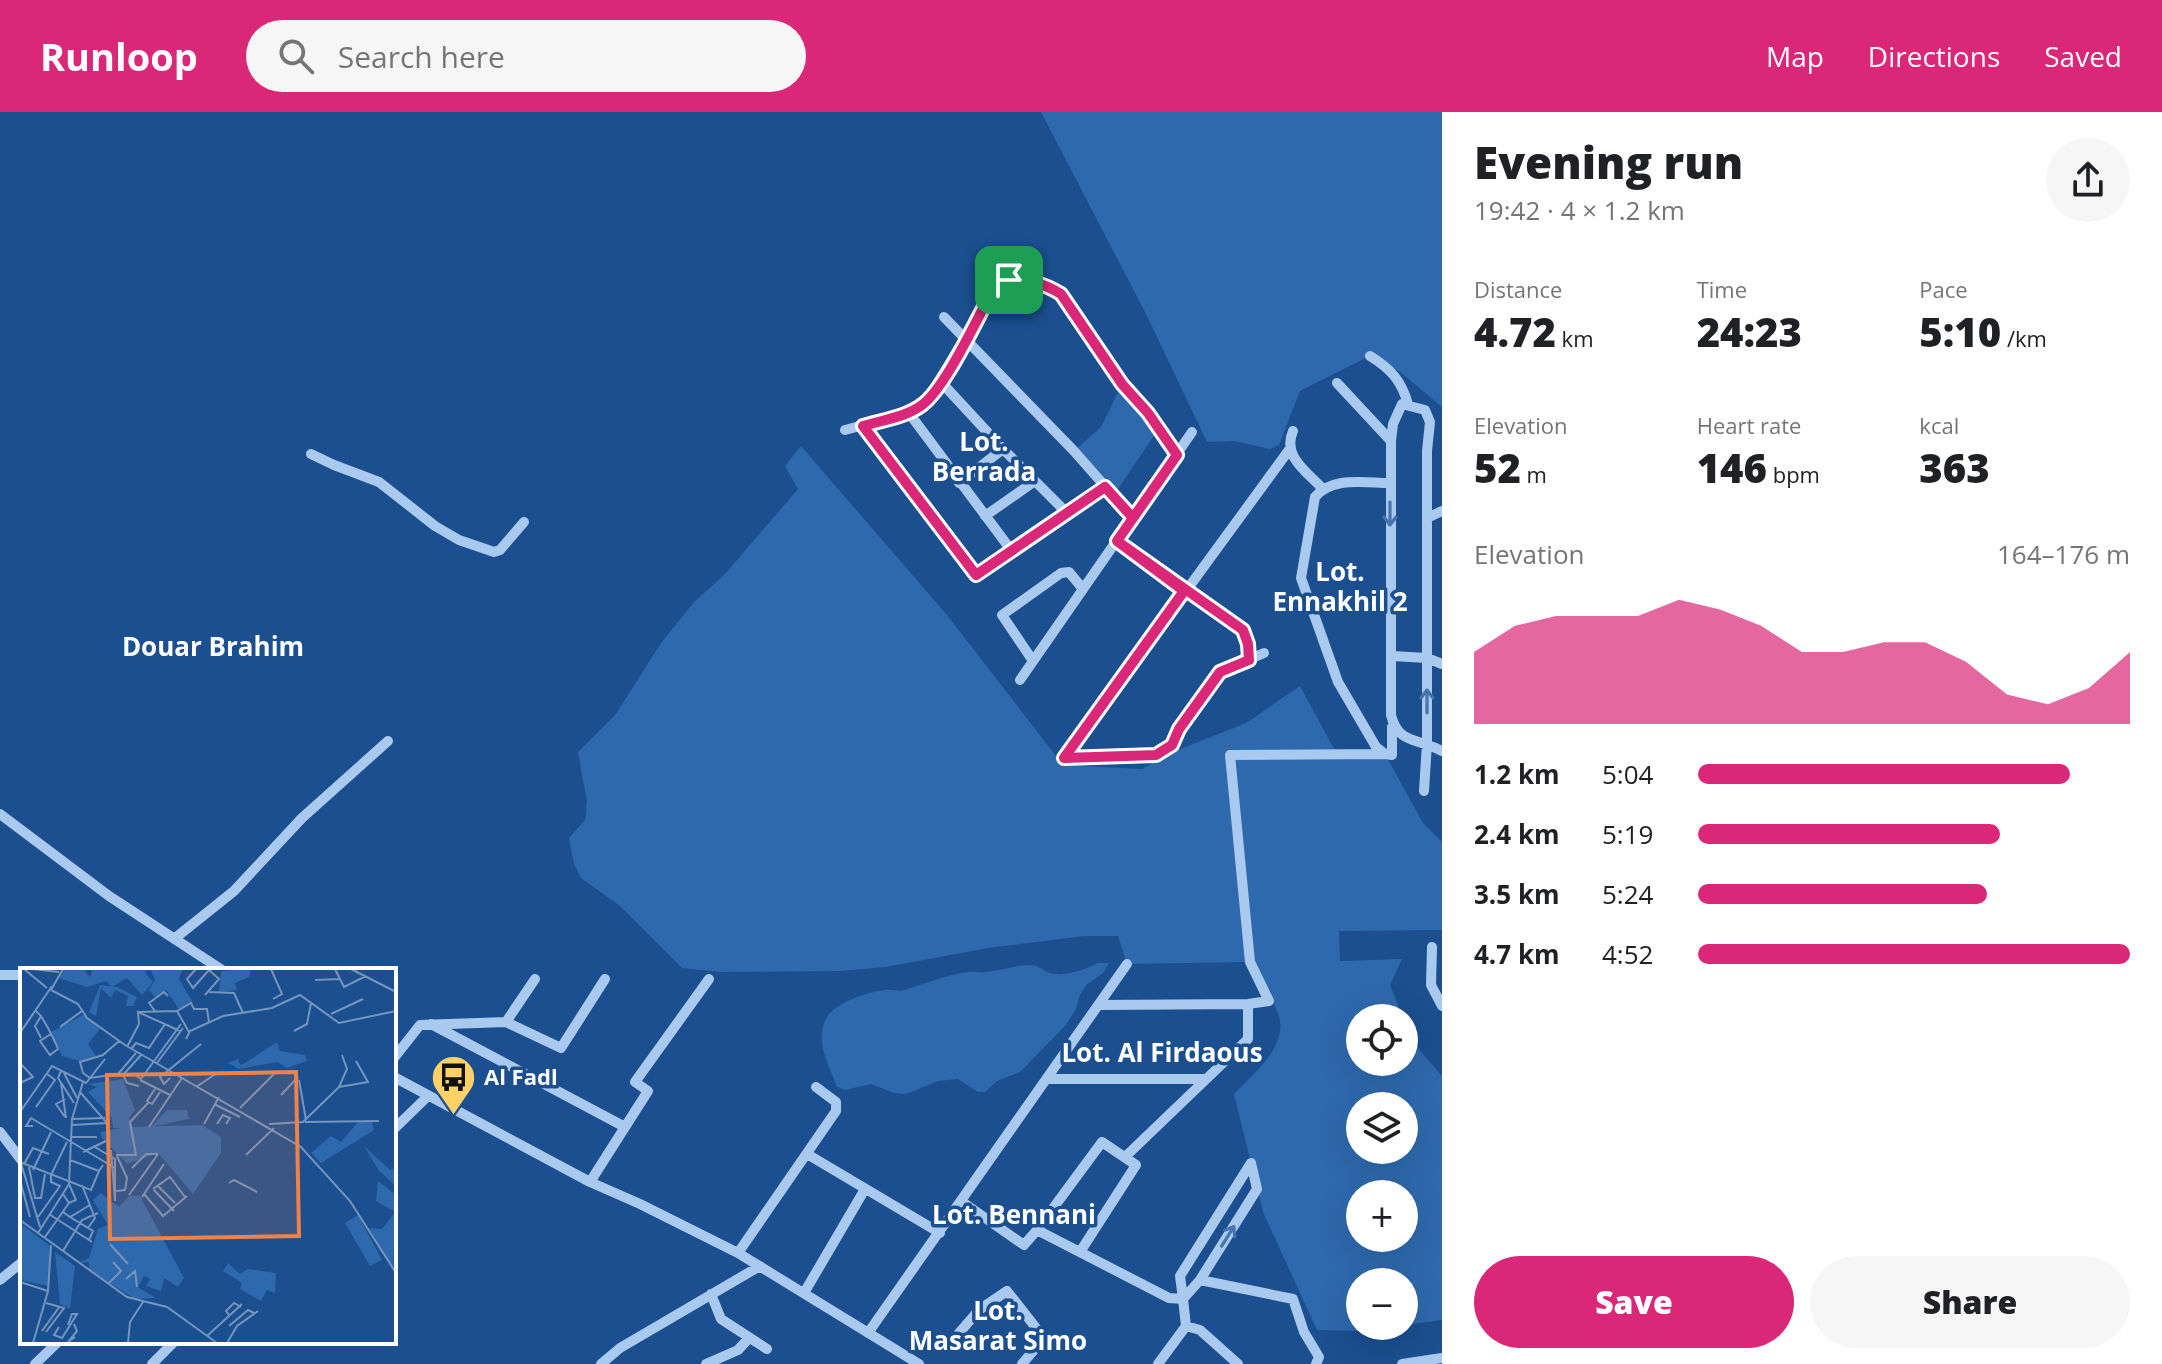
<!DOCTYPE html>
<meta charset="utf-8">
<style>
:root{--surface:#fff;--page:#f6f6f6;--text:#202124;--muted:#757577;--accent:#db2777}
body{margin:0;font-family:"Open Sans",sans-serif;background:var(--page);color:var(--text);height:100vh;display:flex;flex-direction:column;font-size:30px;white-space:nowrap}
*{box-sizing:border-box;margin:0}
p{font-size:26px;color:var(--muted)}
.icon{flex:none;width:44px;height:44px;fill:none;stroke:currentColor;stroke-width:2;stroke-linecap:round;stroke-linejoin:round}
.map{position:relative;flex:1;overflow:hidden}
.panel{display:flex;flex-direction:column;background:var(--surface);width:720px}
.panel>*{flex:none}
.buttons{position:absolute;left:1346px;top:892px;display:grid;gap:16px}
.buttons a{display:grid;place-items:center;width:72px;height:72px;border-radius:50%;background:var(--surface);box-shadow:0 8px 32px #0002;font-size:40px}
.pin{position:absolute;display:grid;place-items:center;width:68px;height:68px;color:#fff;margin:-34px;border-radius:16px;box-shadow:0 4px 12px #0006}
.round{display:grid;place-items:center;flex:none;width:84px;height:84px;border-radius:42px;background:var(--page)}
.headline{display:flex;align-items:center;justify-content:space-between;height:136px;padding:0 32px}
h1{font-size:44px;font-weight:800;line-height:60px}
.metrics{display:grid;grid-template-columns:repeat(3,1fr);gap:12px;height:136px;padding:8px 32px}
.metrics div{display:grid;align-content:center}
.metrics b{font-size:40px;font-weight:800}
.metrics small{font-size:22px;font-weight:400}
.metrics p{font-size:22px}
.chart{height:224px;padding:16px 32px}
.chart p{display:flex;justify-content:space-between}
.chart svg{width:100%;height:144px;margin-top:8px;fill:var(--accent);opacity:.7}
.primary-button{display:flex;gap:16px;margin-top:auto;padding:16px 32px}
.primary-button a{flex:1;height:92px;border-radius:48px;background:var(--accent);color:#fff;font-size:32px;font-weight:800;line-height:92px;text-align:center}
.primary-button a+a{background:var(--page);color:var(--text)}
ul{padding:0 32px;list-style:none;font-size:26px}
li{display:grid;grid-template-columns:128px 96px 1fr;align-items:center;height:60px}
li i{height:20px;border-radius:10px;background:var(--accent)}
header{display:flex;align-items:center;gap:48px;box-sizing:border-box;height:112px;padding:0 40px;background:var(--accent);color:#fff}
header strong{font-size:38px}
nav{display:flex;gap:44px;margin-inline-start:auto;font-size:28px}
.search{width:560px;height:72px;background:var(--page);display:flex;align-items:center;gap:20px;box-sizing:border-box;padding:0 28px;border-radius:44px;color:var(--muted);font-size:30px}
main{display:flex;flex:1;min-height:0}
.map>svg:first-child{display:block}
.green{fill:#2e69ad;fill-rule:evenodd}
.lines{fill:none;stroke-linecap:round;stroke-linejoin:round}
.minor{stroke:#a9c9ee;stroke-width:10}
.oneway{stroke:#4674ac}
.route-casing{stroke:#fff;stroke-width:16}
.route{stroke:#db2777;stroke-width:10}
.labels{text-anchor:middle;stroke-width:7;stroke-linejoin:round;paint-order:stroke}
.poi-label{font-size:22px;font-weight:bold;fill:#fff;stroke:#1b4f8f;text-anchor:start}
.quarter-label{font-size:26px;font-weight:bold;fill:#fff;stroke:#1b4f8f}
.inset-road{fill:none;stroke:#7695bc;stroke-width:2}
.view{fill:#ee8249;fill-opacity:0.15;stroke:#ee8249;stroke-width:4}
.inset-edge{fill:none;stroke:#fff;stroke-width:4}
</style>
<header>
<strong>Runloop</strong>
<div class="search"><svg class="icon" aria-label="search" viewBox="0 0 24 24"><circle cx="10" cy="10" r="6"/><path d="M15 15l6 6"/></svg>Search here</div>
<nav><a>Map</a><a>Directions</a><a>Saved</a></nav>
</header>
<main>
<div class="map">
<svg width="1442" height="1252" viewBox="0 0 1442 1252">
<rect width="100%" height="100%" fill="#1b4f8f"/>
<path class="green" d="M1041,0H1442V295L1399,259L1370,244L1300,279L1279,333L1270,337L1234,329L1207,330L1146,202Z
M1122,272L1159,316L1114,383L1074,339L1101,315Z
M801,334L947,503L1063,653L1142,657L1178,638L1246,611L1300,574L1334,637L1385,642L1423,711L1442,730V818L1339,819L1340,849L1402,847L1390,873L1403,906H1360V950H1404V910L1412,929L1442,964V1208L1404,1213V1170H1360V1214H1399L1361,1219L1317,1218L1263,1100L1234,982C1253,962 1290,933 1278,901C1272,887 1257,865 1250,850L1127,852L1118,824H1085L988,836L886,855L840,859L720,860L682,856L620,794L581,766L574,752L569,726L585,708L587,690L578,640L616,602L661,531L694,490L725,462L798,377L785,354ZM1360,994H1404V1038H1360ZM1360,1082H1404V1126H1360Z
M1098,851H1109L1103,861L1086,873L1079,885L1076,897L1066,913L1020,960L997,969L985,980H978L958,967L938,969L906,982L894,981L871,972L845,978L837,975C830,954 816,934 824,911C830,892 866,880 885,878C891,877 898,880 904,878C924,872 946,863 967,860C973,859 979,861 985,860C1000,859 1013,854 1028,853C1038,852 1042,858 1050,861C1064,865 1085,858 1098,851Z"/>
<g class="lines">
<path class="minor" d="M944,205L1074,339L1133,406
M1370,244C1391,257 1401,268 1408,292
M941,270L1003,337L1067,401
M1337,271L1391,329
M909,301L1011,438
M863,314L976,463L1105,375
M845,318L909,301L925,291L997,174C1019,163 1040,169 1061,182L1122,272L1148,301L1177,343
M1293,319C1282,344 1306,359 1322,376
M311,342L334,353L379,370L435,414L459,428L494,440L500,438L524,410
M959,371L1003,337
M1390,371C1365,371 1332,364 1315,385L1301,466L1338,570L1376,635L1385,642L1392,643V615
M985,404L1035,369
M1427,406L1442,399
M1117,429L1243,518L1248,532L1249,548
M1392,544L1427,546L1442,552
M1033,549L1002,503L1061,461L1069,460L1083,477
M1020,568L1192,320
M1064,646L1289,338
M1064,646L1156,643L1172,633L1179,617L1220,560L1264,541
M1424,679L1427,631V339L1430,310L1425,298L1402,292L1393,312L1391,329V603C1398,632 1417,626 1442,639
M0,702L109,784L222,858
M174,827L234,779L302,706L388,629
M1432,835L1431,873L1442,894
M0,863H22
M535,867L506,910L561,936L605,867
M1099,893L1248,892L1269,889L1250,850L1230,643L1385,642
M431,912L625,1015
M394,946L420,913L506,910
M394,965L590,1070L640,1092L738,1141L919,1252
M1047,967H1205
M394,1017L428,984
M0,1020L22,1049
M807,1042L940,1121
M1126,1044L1248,927V892
M590,1070L648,979L635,970L709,867
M961,1089L1024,1133L1037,1118L1169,1186L1183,1187L1186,1214
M1037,1118L1102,1030L1136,1053L1080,1140
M738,1141L836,999V990L816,975
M0,1168L22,1150
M1200,1168L1293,1187L1304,1220L1319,1245L1316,1252
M804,1181L865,1077
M711,1182L721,1207L767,1237
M1183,1187L1200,1168L1257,1077L1251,1051
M1183,1187L1180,1164L1251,1051
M868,1221L1127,852
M959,1221L979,1198L1007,1179L1040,1221V1231L1022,1252
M35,1252L58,1230
M152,1252L174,1230
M601,1252L620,1236L760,1154
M706,1252L738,1238L749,1226
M1158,1252L1186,1214L1200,1218L1238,1252
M1402,1252L1442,1246"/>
</g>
<defs><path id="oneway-shaft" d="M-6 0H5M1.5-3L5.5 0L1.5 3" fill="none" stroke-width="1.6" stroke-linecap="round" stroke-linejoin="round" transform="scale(2)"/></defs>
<g class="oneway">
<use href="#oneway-shaft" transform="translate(1390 402) rotate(90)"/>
<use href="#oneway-shaft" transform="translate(1427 589) rotate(-90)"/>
<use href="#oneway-shaft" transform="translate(1228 1124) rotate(-58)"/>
</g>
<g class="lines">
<defs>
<path id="route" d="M1009,168L997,174L988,187C974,213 944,277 922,293C906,305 883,308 863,314L976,463L1105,375L1133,406L1117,429L1184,479L1064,646L1156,643L1172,633L1179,617L1220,560L1249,548L1248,532L1243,518L1117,429L1177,343L1148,301L1122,272L1061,182C1043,171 1030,168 1009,168"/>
</defs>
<use href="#route" class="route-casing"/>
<use href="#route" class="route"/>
</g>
<defs>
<symbol id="bus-pin" viewBox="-11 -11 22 30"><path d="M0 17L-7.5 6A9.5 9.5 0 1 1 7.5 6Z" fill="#ffd166" stroke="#1b4f8f"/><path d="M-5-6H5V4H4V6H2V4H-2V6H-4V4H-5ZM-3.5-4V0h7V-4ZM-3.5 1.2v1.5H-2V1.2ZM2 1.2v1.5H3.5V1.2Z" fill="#111"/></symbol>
</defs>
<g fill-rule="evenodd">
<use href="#bus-pin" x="428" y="940" width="51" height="69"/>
</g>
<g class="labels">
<g class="poi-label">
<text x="484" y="973">Al Fadl</text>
</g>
<g class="quarter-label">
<text x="984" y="339">Lot.<tspan x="984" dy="30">Berrada</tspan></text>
<text x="1340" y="469">Lot.<tspan x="1340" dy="30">Ennakhil 2</tspan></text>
<text x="213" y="544">Douar Brahim</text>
<text x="1162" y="950">Lot. Al Firdaous</text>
<text x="1014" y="1112">Lot. Bennani</text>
<text x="998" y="1208">Lot.<tspan x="998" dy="30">Masarat Simo</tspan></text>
</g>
</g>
<g transform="translate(20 856)">
<rect width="376" height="376" fill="#1b4f8f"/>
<path d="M45,1H70L64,2L70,9L73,1H128L125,5L133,14L122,27L107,10L92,19L86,13L67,19L39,10ZM130,1H163L159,11L172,33L159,41L146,22L135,29L129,22L135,12ZM231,1L229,9L215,15L217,22L199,24L201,3ZM80,17L97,19L117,29L113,38H106L108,28L95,22L91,30L81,20L76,48L69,44ZM63,47L80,61L68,76L76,88L60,93L42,88L31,64ZM257,74L260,83L285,87L287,93L267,100L257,94L219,101L208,95L218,91L220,97L225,95ZM103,111L115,142L109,150L113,159L182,157L201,169V185L173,226L138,185L107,196L81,169V164L101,160H93L92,150L68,124L77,119L68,116ZM147,142H167L169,151L131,159ZM338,154H352L354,162L301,195L291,185L311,168L321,174ZM344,178L370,202L376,200V218L359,203ZM358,213L376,227L373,301L349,260L362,261L375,244L356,233ZM81,225L99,239L110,227L120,228L164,310L158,319L144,310L141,323L126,318L130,311L124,308L118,319L136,330L115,331L69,302V294L58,295L69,290L78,261L88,257L73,232ZM338,247L362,292L350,298L325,255ZM0,255L30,278L28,318L0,312ZM35,284L55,298L50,341L40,336ZM208,295L220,306L228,301L256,305L255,325L247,322L241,333L220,321L222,315L203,303Z" fill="#2e69ad"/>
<path class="inset-road" d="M4,1L27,20M12,1L39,4M176,1L167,11L173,20L189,2M251,1L262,26L253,31M315,1L324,19L346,8M331,1L376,24M295,12L320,11M31,22L58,36L67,50L105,77L281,179L330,233L376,305M31,22L43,1M189,24L214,25L223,45M185,27L199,11L189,2M16,43L21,48L28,60L36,76L38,81L30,87L20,73L31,66M135,43L129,35L144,24L148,28M157,43L169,64M118,44L157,43L171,35L174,41H187L189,54M311,46L343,31M21,48L15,58L21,70M40,59L62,43M274,63L287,56L291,35M0,65L32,18M166,71L170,63L203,48L252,40L280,27L319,55L376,43M99,73L83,87L60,94L63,105L70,110L98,106L116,85M107,79L119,56L118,44L160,63M111,81L116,75L129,80L145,56M0,95L13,109L0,115M137,95L163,60M41,103L38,110L54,135M44,105L57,130M113,106L121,111L161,56M150,110L144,116L140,109L181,76M120,112L150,127M279,112L286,152M41,115L46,150M119,118L107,115L103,107L122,86M176,119L197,105M319,119L327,101L322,87M135,121L127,133L132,136L140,124M261,127L278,109M45,131L36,136L45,149M194,136L220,149M16,139L35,112L26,105M220,140L256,104M0,144L32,98L66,115L85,91M52,151L63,114M285,154L359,153M184,156L199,129M197,156L203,147L210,150L206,156M249,156L283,154L319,119L348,114L336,93M52,157L87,155L60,124M13,158H6L11,150L95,200M129,159L162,110M52,169H77M73,178L95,191V232M91,182L95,233M63,184L86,173M96,187H116L110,154L129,134M226,187L254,160M50,192L79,203L83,197M0,194L71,222L79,203M1,195L20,259M4,196L13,180L29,186M9,199L15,230H21L25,206M112,200L126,186H138M13,202L31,164M0,212L10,249M209,215L214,212L237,224M62,217L75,250L68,260M138,218L155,235M133,221L150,209L165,229M134,222L154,243M96,223L105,222L107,210L97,188M43,226L49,235L56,232L49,216M124,226L143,248L167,228M109,227L138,186M122,229L144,196M43,244L50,249L70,237M29,246L72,274M18,249L40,218L31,214V207L47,174M50,249L73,263L69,272M0,252L107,329L147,339L197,375M18,265L49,216L52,151L85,150M25,269L49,235M90,276L108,296M43,283L62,252L78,245M106,311L115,303L117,319M0,314L28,323M88,316L101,303L93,294M26,335L44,340L26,364M210,348L206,343L214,335L221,339M54,356L57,363L48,374L55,369M209,358L228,342L234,345M39,359L34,367L42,370L57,346H52L48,357M22,363L40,338M187,368L222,336M13,375L28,323L31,277M108,375L110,354L123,334M207,375L217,358L238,343"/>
<path class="view" d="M276,104L279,268L90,271L87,107Z"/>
<rect width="376" height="376" class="inset-edge"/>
</g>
</svg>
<div class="buttons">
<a><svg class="icon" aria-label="locate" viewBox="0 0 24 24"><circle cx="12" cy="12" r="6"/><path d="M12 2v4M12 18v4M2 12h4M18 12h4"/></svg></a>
<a><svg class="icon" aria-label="layers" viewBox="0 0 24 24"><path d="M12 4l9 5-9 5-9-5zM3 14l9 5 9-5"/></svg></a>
<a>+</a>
<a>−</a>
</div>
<div class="pin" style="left:1009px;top:168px;background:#1e9e55"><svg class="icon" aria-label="arrive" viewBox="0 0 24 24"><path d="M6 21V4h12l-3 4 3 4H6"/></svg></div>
</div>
<section class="panel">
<div class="headline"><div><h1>Evening run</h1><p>19:42 · 4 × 1.2 km</p></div><a class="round"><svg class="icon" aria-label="share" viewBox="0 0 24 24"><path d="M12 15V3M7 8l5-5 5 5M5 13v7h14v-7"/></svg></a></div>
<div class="metrics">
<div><p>Distance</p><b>4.72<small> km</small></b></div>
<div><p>Time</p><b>24:23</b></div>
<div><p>Pace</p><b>5:10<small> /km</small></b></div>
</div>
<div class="metrics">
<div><p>Elevation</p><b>52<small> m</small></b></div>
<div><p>Heart rate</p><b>146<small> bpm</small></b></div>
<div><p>kcal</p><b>363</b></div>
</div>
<div class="chart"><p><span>Elevation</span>164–176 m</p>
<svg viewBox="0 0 160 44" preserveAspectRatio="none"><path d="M0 44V22L10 14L20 11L30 11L40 11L50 6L60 9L70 14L80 22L90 22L100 19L110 19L120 25L130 35L140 38L150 33L160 22V44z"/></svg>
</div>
<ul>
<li><b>1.2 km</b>5:04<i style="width:86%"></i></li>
<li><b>2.4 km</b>5:19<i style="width:70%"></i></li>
<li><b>3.5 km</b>5:24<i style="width:67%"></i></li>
<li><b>4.7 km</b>4:52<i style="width:100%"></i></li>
</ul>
<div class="primary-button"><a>Save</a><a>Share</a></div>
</section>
</main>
